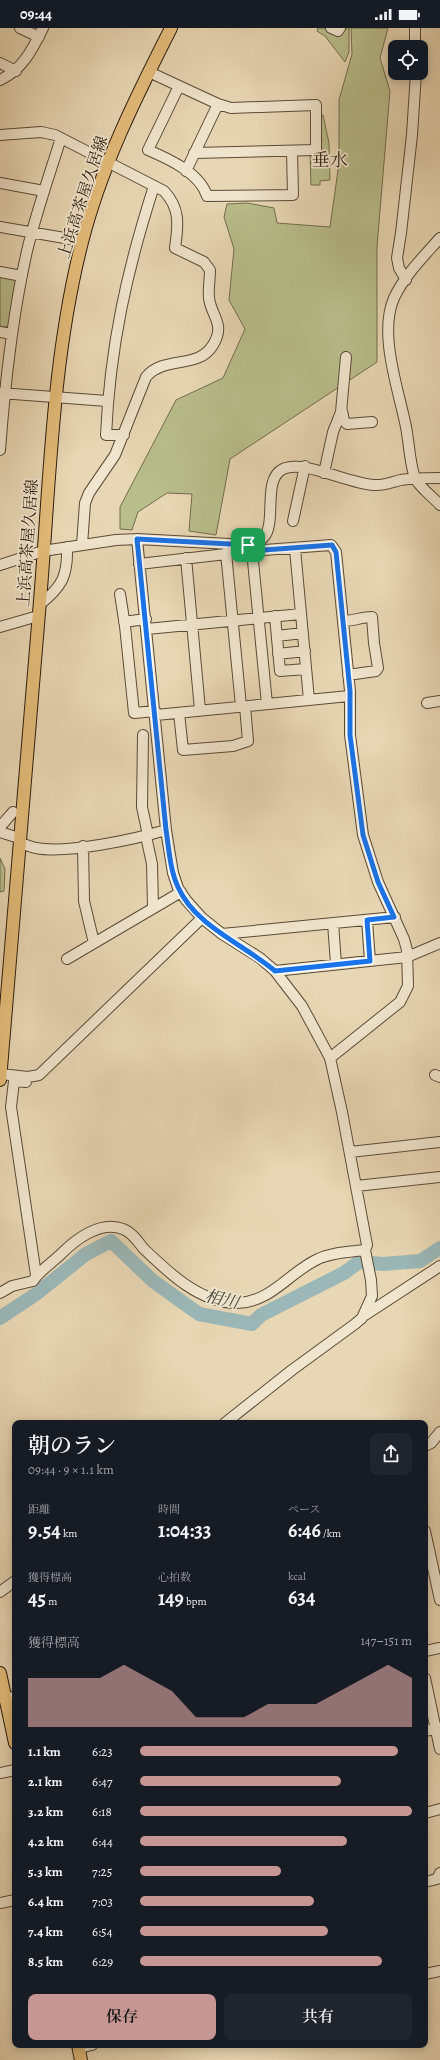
<!DOCTYPE html>
<html lang="ja">
<meta charset="utf-8">
<style>
:root{--surface:#171b24;--page:#20242c;--text:#f1f3f6;--muted:#9ea1a6;--accent:#c59692}
body{margin:0;font-family:Alegreya,"Noto Serif JP",serif;background:var(--page);color:var(--text);height:100vh;display:flex;flex-direction:column;font-size:15px;white-space:nowrap}
*{box-sizing:border-box;margin:0}
p{font-size:13px;color:var(--muted)}
.icon{flex:none;width:22px;height:22px;fill:none;stroke:currentColor;stroke-width:2;stroke-linecap:round;stroke-linejoin:round}
.map{position:relative;flex:1;overflow:hidden}
.panel{position:absolute;left:12px;top:1392px;width:416px;height:628px;display:flex;flex-direction:column;background:var(--surface);border-radius:8px;box-shadow:0 2px 10px #0003}
.panel>*{flex:none}
.tools{position:absolute;left:388px;top:12px;display:grid;gap:8px}
.tools a{display:grid;place-items:center;width:40px;height:40px;border-radius:8px;background:var(--surface);box-shadow:0 2px 10px #0003;font-size:20px}
.pin{position:absolute;display:grid;place-items:center;width:34px;height:34px;color:#fff;margin:-17px;border-radius:8px;box-shadow:0 2px 6px #0006}
.round{display:grid;place-items:center;flex:none;width:42px;height:42px;border-radius:8px;background:var(--page)}
.summary{display:flex;align-items:center;justify-content:space-between;height:68px;padding:0 16px}
h1{font-size:22px;font-weight:600;line-height:30px}
.stats{display:grid;grid-template-columns:repeat(3,1fr);gap:6px;height:68px;padding:4px 16px}
.stats div{display:grid;align-content:center}
.stats b{font-size:20px;font-weight:600}
.stats small{font-size:11px;font-weight:400}
.stats p{font-size:11px}
.chart{height:112px;padding:8px 16px}
.chart p{display:flex;justify-content:space-between}
.chart svg{width:100%;height:72px;margin-top:4px;fill:var(--accent);opacity:.7}
.button{display:flex;gap:8px;margin-top:auto;padding:8px 16px}
.button a{flex:1;height:46px;border-radius:8px;background:var(--accent);color:#111;font-size:16px;font-weight:600;line-height:46px;text-align:center}
.button a+a{background:var(--page);color:var(--text)}
ul{padding:0 16px;list-style:none;font-size:13px}
li{display:grid;grid-template-columns:64px 48px 1fr;align-items:center;height:30px}
li i{height:10px;border-radius:5px;background:var(--accent)}
.status{display:flex;justify-content:space-between;align-items:center;height:28px;padding:0 20px;background:var(--surface);direction:ltr}
.status svg{height:11px;fill:currentColor}
.map>svg:first-child{display:block}
.green{fill:#b8be8c;stroke:#726d4c}
.lines{fill:none;stroke-linecap:round;stroke-linejoin:round}
.river{stroke:#9bb7b7;stroke-width:14}
.minor-casing{stroke:#5a4b37;stroke-width:12}
.major-casing{stroke:#2b1c0d;stroke-width:14}
.minor{stroke:#f0e5ce;stroke-width:10}
.major{stroke:#e4bc7a;stroke-width:12}
.route-casing{stroke:#fff;stroke-width:8}
.route{stroke:#1a73e8;stroke-width:5}
.labels{text-anchor:middle;stroke-width:3.5;stroke-linejoin:round;paint-order:stroke}
.street-label{font-size:16px;fill:#2b1c0d;stroke:#f0e5ce}
.water-label{font-size:17px;font-style:italic;fill:#4d4a40;stroke:#f0e5ce}
.quarter-label{font-size:18px;fill:#2b1c0d;stroke:#f0e5ce}
</style>
<div class="status"><b>09:44</b><svg viewBox="0 0 49 12"><path d="M0 12V9h3v3zM5 12V6h3v6zM10 12V3h3v9zM15 12V0h3v12zM26 1h20v11H26zM47 4h2v5h-2z"/></svg></div>
<div class="map">
<svg width="440" height="2032" viewBox="0 0 440 2032">
<rect width="100%" height="100%" fill="#e8d7b4"/>
<filter id="stains"><feTurbulence type="fractalNoise" baseFrequency=".005" numOctaves="4"/><feColorMatrix values="0 0 0 0 .2 0 0 0 0 .09 0 0 0 0 .02 0 0 0 .5 -.17"/></filter>
<radialGradient id="worn" r=".72"><stop offset=".6" stop-color="#630" stop-opacity="0"/><stop offset="1" stop-color="#630" stop-opacity=".3"/></radialGradient>
<path class="green" d="M318,0H323L339,7L344,0H349V24L345,34L325,8L317,3Z
M351,0H388L380,30L390,63L377,218V334L230,431L216,507L189,503L192,466L167,465L138,484L132,502L120,501V479L176,372L223,350L245,301L229,272L234,221L224,189L227,176L247,175L274,180L277,195L330,199L339,135V72L352,26Z
M320,87H323L329,115L330,152L320,153V157H311L310,125L320,124Z
M0,247L16,251L9,298L0,300Z
M0,830L5,841L4,863L0,864Z"/>
<g class="lines">
<path class="river" d="M0,1290L36,1266L86,1226L111,1213L153,1253L199,1286L252,1296L261,1287L344,1245L359,1234L383,1236L420,1233L440,1220"/>
<defs>
<path id="minor" d="M20,0L39,9
M331,0L338,3L340,0
M415,0V19
M0,35L16,43
M149,44L218,76L231,80L316,77V122L194,125
M0,52C23,41 32,22 43,0
M179,58L148,122C169,131 200,145 207,168L293,167L292,123
M0,107L41,104L55,107L164,163C181,181 178,198 175,220L204,234L210,242C210,251 208,261 209,270C211,288 226,296 213,317C198,342 164,327 146,349L115,427L89,465L85,475L82,517
M186,143L218,76
M0,155L44,163
M0,199L82,213
M440,210C424,228 404,248 394,270C378,306 399,363 406,399C409,414 410,437 415,450C419,459 433,469 440,477
M0,244L22,248
M406,252L399,240L397,230L401,205L412,107L416,45
M0,304L11,306
M0,365L107,373
M342,383L344,393L347,396L372,394
M124,407H106C110,318 127,242 154,158
M0,422C5,355 12,289 27,223C36,185 49,148 61,110
M324,445L333,404L341,384L346,329
M293,493L305,438
M137,511L166,802L173,845L178,860L186,872L202,890L222,906L260,930L275,943L302,978L330,1030L342,1084L367,1217L365,1222L371,1252L372,1268L362,1290L355,1296L292,1342L225,1395
M248,517L252,523L267,676
M295,521L309,672
M226,525L241,678
M186,530L200,682
M139,536L252,523L331,517L336,524L350,663V707L363,807L378,854L404,911L407,922L408,958L400,974L330,1030
M0,537L43,523L116,512L137,511L248,517C254,515 260,514 264,509C277,494 262,451 283,441C303,431 348,456 374,457C383,458 392,454 401,452C413,450 427,450 440,450
M120,566L125,598L134,685L155,683
M39,577C62,559 68,548 67,519
M275,588L280,643L306,641
M343,593C354,593 361,589 372,589L374,615L378,640L376,643L348,647
M124,594L146,591
M0,599L38,588
M147,601L301,586
M277,608L303,605
M278,626L305,623
M427,675L440,673
M179,685L183,722L233,718L248,713L245,678
M156,687L349,668
M143,707L142,779L148,807
M0,799L13,784
M0,804L19,810
M146,808L152,836L153,880
M19,815C25,816 30,819 36,820C67,826 136,811 166,802
M83,818L84,873L94,915
M367,892L370,933
M333,895L336,936
M222,906L395,889
M67,931L181,864
M275,943L407,929L440,915
M1,1046L28,1049L39,1047L202,890
M435,1047L440,1049
M26,1054L14,1053L11,1079L36,1247
M350,1124L440,1114
M356,1158L440,1149
M0,1265L12,1258L33,1253C39,1243 53,1234 61,1226C76,1211 101,1192 123,1201C132,1204 138,1214 144,1221C169,1245 200,1275 237,1275C272,1274 288,1245 318,1231C332,1224 350,1224 365,1222
M365,1287L440,1238
M425,1418L431,1415L440,1404
M425,1503L440,1572
M0,1564L15,1553
M425,1623L440,1620
M425,1650L440,1721
M5,1670L15,1669
M425,1703L440,1700
M0,1745L15,1742
M425,1785L440,1781
M425,1854L437,1851L440,1845
M0,1875L15,1872
M425,1946L440,1943
M79,2020L92,2017"/>
<path id="major" d="M0,1052C14,892 26,733 40,573C50,453 52,331 82,214C101,139 136,69 171,0
M0,1645L15,1715
M78,2017L81,2032"/>
</defs>
<use href="#minor" class="minor-casing"/>
<use href="#major" class="major-casing"/>
<use href="#minor" class="minor"/>
<use href="#major" class="major"/>
</g>
<g class="lines">
<defs>
<path id="route" d="M137,511L248,517L252,523L332,517L336,524L350,663V707L363,807L378,854L394,889L367,892L370,933L275,943C245,917 195,898 178,859C170,842 169,821 166,802Z"/>
</defs>
<use href="#route" class="route-casing"/>
<use href="#route" class="route"/>
</g>
<g class="labels">
<g class="street-label">
<text transform="translate(82 169) rotate(-72)" y="6">上浜高茶屋久居線</text>
<text transform="translate(27 515) rotate(-86)" y="6">上浜高茶屋久居線</text>
</g>
<g class="water-label">
<text transform="translate(222 1271) rotate(13)" y="6">相川</text>
</g>
<g class="quarter-label">
<text x="330" y="138">垂水</text>
</g>
</g>
<rect width="100%" height="100%" filter="url(#stains)"/>
<rect width="100%" height="100%" fill="url(#worn)"/>
</svg>
<div class="tools">
<a><svg class="icon" aria-label="locate" viewBox="0 0 24 24"><circle cx="12" cy="12" r="6"/><path d="M12 2v4M12 18v4M2 12h4M18 12h4"/></svg></a>
</div>
<div class="pin" style="left:248px;top:517px;background:#1e9e55"><svg class="icon" aria-label="arrive" viewBox="0 0 24 24"><path d="M6 21V4h12l-3 4 3 4H6"/></svg></div>
<section class="panel">
<div class="summary"><div><h1>朝のラン</h1><p>09:44 · 9 × 1.1 km</p></div><a class="round"><svg class="icon" aria-label="share" viewBox="0 0 24 24"><path d="M12 15V3M7 8l5-5 5 5M5 13v7h14v-7"/></svg></a></div>
<div class="stats">
<div><p>距離</p><b>9.54<small> km</small></b></div>
<div><p>時間</p><b>1:04:33</b></div>
<div><p>ペース</p><b>6:46<small> /km</small></b></div>
</div>
<div class="stats">
<div><p>獲得標高</p><b>45<small> m</small></b></div>
<div><p>心拍数</p><b>149<small> bpm</small></b></div>
<div><p>kcal</p><b>634</b></div>
</div>
<div class="chart"><p><span>獲得標高</span>147–151 m</p>
<svg viewBox="0 0 160 44" preserveAspectRatio="none"><path d="M0 44V14L10 14L20 14L30 14L40 6L50 14L60 22L70 38L80 38L90 38L100 30L110 30L120 30L130 22L140 14L150 6L160 14V44z"/></svg>
</div>
<ul>
<li><b>1.1 km</b>6:23<i style="width:95%"></i></li>
<li><b>2.1 km</b>6:47<i style="width:74%"></i></li>
<li><b>3.2 km</b>6:18<i style="width:100%"></i></li>
<li><b>4.2 km</b>6:44<i style="width:76%"></i></li>
<li><b>5.3 km</b>7:25<i style="width:52%"></i></li>
<li><b>6.4 km</b>7:03<i style="width:64%"></i></li>
<li><b>7.4 km</b>6:54<i style="width:69%"></i></li>
<li><b>8.5 km</b>6:29<i style="width:89%"></i></li>
</ul>
<div class="button"><a>保存</a><a>共有</a></div>
</section>
</div>
